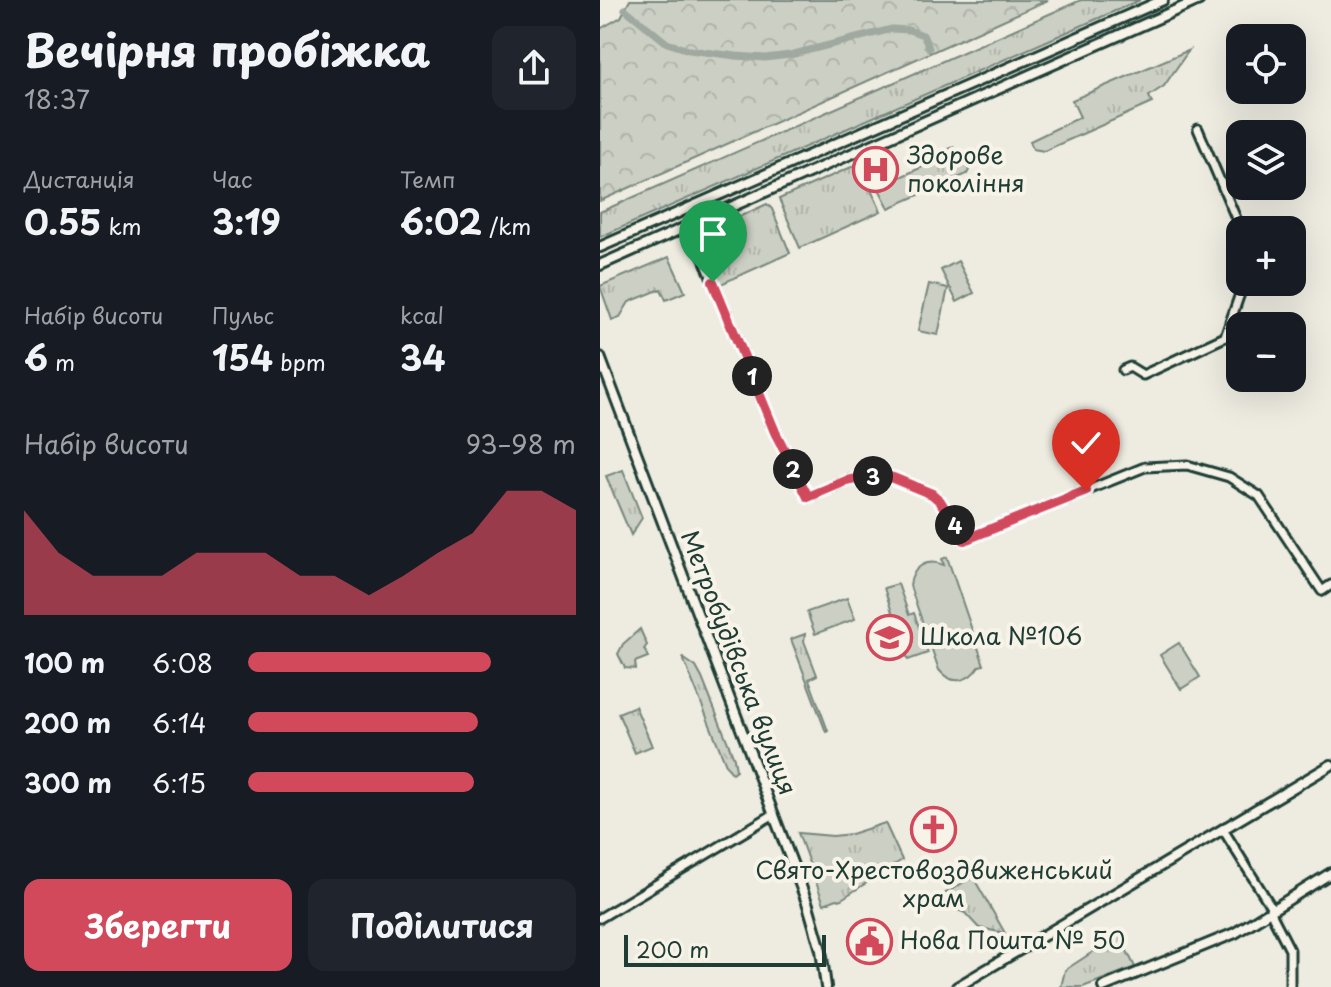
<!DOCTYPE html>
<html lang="uk">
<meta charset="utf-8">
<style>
:root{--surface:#171b24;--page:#20242c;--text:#f1f3f6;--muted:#9ea1a6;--accent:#d1495b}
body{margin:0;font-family:"Playpen Sans",sans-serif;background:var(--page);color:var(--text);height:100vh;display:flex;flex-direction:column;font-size:30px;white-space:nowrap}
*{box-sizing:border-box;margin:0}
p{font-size:26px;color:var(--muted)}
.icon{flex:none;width:44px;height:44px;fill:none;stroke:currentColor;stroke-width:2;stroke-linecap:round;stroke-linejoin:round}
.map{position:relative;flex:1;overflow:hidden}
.sheet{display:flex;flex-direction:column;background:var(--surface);width:600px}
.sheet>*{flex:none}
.fabs{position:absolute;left:626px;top:24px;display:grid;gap:16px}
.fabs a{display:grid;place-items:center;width:80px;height:80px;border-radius:16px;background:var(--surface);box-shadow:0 8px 32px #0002;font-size:40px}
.scale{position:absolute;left:24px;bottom:20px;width:202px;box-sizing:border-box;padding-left:8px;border:4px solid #1f3d34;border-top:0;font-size:22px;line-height:28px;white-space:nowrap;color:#1f3d34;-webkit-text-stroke:6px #f7f3e8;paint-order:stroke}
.pin{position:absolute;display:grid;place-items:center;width:68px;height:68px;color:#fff;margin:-82px -34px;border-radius:50% 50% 50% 0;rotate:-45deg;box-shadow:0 0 8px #0007}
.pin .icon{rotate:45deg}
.km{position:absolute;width:40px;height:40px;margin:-20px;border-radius:50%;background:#222;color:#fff;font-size:22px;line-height:40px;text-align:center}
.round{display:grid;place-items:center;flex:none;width:84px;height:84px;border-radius:16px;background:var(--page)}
.summary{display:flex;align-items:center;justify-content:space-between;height:136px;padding:0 24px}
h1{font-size:44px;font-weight:700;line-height:60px}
.metrics{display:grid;grid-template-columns:repeat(3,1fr);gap:12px;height:136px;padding:8px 24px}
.metrics div{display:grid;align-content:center}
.metrics b{font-size:34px;font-weight:700}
.metrics small{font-size:22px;font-weight:400}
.metrics p{font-size:22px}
.chart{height:224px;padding:16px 24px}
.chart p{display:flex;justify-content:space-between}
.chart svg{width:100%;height:144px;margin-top:8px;fill:var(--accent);opacity:.7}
.button{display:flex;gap:16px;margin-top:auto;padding:16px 24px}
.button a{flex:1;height:92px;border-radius:16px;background:var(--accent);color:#fff;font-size:32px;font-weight:700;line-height:92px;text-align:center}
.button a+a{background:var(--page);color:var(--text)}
ul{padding:0 24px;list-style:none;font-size:26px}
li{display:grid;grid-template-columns:128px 96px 1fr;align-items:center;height:60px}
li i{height:20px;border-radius:10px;background:var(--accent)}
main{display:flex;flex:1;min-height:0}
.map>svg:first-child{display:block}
.grass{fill:url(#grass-tufts);stroke:#76867c;stroke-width:2}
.forest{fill:url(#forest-crowns);stroke:#76867c;stroke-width:2}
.garden{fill:#cccfc4;stroke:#76867c;stroke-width:2}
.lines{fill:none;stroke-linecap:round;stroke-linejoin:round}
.canal{stroke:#9fa99f;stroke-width:7}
.minor-casing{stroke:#1f3d34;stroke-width:13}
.major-casing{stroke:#1f3d34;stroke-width:14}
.minor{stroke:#f7f3e8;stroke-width:7}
.major{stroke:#f7f3e8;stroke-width:8}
.route-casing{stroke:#fff;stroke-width:16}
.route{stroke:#d1495b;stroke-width:10}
.labels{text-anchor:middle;stroke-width:8;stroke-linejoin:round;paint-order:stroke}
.poi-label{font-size:24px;fill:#1f3d34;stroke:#f7f3e8;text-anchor:start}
.street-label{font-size:24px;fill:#1f3d34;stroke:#f7f3e8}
</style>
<main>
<section class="sheet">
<div class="summary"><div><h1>Вечірня пробіжка</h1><p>18:37</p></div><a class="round"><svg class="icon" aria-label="share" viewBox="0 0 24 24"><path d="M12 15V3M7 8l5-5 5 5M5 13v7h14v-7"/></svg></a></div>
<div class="metrics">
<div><p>Дистанція</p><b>0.55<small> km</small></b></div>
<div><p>Час</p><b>3:19</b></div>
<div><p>Темп</p><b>6:02<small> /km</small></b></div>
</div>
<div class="metrics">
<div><p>Набір висоти</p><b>6<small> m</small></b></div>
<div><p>Пульс</p><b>154<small> bpm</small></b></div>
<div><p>kcal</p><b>34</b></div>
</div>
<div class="chart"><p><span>Набір висоти</span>93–98 m</p>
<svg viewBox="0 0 160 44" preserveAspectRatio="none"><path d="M0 44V12L10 25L20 32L30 32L40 32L50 25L60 25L70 25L80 32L90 32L100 38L110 32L120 25L130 19L140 6L150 6L160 12V44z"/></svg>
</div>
<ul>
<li><b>100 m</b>6:08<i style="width:74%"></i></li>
<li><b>200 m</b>6:14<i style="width:70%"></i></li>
<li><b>300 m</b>6:15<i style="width:69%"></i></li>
</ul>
<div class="button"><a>Зберегти</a><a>Поділитися</a></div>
</section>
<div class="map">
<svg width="731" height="987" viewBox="0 0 731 987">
<defs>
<pattern id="grass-tufts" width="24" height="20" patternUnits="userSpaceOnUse" patternTransform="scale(2)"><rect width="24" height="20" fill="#cccfc4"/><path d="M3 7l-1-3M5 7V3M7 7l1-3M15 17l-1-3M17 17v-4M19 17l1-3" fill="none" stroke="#afb3a9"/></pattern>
<pattern id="forest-crowns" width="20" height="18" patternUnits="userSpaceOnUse" patternTransform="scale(2)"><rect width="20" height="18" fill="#cccfc4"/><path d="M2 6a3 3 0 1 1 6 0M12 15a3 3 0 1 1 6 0" fill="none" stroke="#afb3a9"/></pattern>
</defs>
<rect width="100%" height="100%" fill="#eeece1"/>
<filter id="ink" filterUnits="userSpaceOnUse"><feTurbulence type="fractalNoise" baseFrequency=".0125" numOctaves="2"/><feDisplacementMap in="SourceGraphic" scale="16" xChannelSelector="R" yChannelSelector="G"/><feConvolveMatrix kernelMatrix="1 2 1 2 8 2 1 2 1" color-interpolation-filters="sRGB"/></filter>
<g filter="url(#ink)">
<path class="grass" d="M481,0H540L0,237V212Z
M589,50L564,86L549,96L552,103L444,151L433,149L430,141L480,117L472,100Z
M353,147L369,170L367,174L289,208L278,187L329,164L330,157Z
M256,165L261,169L281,211L200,248L179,199Z
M167,204L172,209L190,253L121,284L99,235Z
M69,257L85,292L66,300L61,289L29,302L20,317L12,320L0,286Z
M358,261L374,293L357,302L341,270Z
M23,470L42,518L31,535L6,476Z
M40,629L47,645L44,649L48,657L35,662L36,669L25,668L18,654L23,644Z
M205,634L204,641L217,675L209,679L228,731L226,732L191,639Z
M83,658L96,667L102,678L134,758L136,770L132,773L127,767Z
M35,706L52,746L35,753L18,713Z
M285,823L302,860L240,900L237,899L224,904L198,833L233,836L251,834Z
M373,877L405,933L379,928L365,913L334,900Z
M519,935L535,967L483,987H461L465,970Z"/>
<path class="forest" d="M30,0H448L0,201V29L21,17Z"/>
<path class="garden" d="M329,284L348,288L338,335L318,331Z
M347,557L384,665L379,666C369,682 352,686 339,670L310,586C312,567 326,558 344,565L342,559Z
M298,584L309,615L314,613L328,653L308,660L284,588Z
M247,598L255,619L215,634L207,612Z
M579,643L600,677L581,689L560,655Z"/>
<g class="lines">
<path class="canal" d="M25,9L67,43L89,50L136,56L165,58L190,55L292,29L309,30L323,35L329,48"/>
<defs>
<path id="minor" d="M598,129L641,230
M90,225L175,432L208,497L246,481L277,475L293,478L332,494L340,501L364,540L545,467L587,465L629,477L659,496L722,591L731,585
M523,370L530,367L543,375L625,337L644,282
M625,827L624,831L670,905L673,917L690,950V987
M0,918L174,814"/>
<path id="major" d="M0,247L563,0
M0,265L599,0
M0,357L208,905L221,950L226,987
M357,987L731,765
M503,987L635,933L731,873"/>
</defs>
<use href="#minor" class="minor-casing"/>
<use href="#major" class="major-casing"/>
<use href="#minor" class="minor"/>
<use href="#major" class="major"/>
</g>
</g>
<g class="lines" filter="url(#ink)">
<defs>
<path id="route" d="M113,282L175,432L208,497L246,481L277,475L293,478L332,494L340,501L364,540L486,491"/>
</defs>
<use href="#route" class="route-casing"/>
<use href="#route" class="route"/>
</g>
<defs>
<symbol id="hospital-ring" viewBox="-11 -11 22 22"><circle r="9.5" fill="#f7f3e8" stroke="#d1495b" stroke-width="1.5"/><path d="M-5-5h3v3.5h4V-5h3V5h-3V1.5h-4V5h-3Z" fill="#d1495b"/></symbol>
<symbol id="school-ring" viewBox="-11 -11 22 22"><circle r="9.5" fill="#f7f3e8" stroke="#d1495b" stroke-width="1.5"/><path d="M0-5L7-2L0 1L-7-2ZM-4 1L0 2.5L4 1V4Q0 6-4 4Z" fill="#d1495b"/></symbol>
<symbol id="church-ring" viewBox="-11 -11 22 22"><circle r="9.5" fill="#f7f3e8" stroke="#d1495b" stroke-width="1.5"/><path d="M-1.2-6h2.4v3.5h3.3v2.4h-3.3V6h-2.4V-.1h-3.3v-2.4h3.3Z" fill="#d1495b"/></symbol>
<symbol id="civic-ring" viewBox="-11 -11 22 22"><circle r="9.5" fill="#f7f3e8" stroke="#d1495b" stroke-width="1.5"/><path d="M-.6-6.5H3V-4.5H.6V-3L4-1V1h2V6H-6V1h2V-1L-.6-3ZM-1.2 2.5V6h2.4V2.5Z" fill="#d1495b"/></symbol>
</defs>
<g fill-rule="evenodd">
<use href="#hospital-ring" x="250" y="144" width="51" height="51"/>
<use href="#school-ring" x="264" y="612" width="51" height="51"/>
<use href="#church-ring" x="308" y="804" width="51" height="51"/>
<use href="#civic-ring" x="244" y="916" width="51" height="51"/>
</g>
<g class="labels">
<g class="poi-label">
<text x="307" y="164">Здорове<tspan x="307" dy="28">покоління</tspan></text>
<text x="320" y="645">Школа №106</text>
<text x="334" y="879" text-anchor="middle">Свято-Хрестовоздвиженський<tspan x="334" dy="28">храм</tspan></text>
<text x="300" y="949">Нова Пошта № 50</text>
</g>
<g class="street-label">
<text transform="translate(138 663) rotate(69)" y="8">Метробудівська вулиця</text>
</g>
</g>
</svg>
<div class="fabs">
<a><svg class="icon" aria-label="locate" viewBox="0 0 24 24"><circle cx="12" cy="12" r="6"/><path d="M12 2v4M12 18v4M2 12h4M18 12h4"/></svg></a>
<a><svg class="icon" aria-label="layers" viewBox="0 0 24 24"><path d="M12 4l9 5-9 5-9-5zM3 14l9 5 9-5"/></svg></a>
<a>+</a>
<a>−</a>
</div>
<div class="scale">200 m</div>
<div class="pin" style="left:113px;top:282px;background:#1e9e55"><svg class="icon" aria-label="arrive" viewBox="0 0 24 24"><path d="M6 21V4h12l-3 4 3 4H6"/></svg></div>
<div class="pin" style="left:486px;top:491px;background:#d93025"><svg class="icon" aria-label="check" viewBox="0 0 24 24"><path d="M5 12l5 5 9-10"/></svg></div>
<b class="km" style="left:152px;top:376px">1</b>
<b class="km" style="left:193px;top:469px">2</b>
<b class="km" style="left:273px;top:476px">3</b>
<b class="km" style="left:355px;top:525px">4</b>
</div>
</main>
